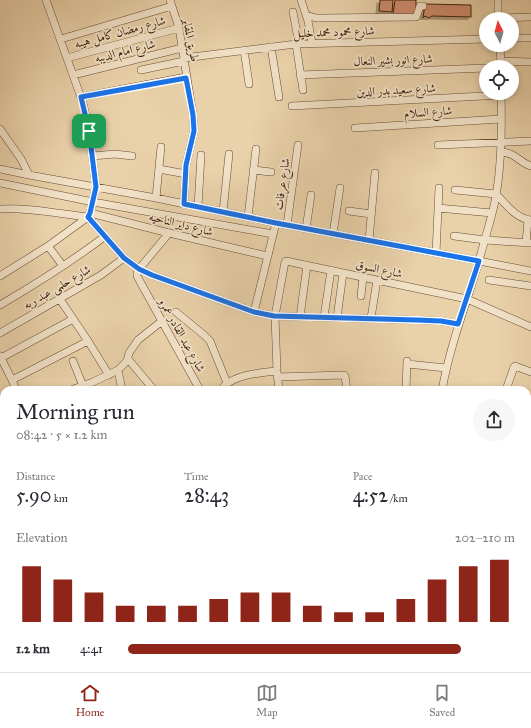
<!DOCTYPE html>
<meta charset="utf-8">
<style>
:root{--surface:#fff;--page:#f7f7f7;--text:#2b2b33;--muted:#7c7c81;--line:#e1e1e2;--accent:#8f2418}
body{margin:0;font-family:"IM FELL Great Primer",Amiri,serif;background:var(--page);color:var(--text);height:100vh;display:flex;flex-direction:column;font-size:15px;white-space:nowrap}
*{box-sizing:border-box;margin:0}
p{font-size:13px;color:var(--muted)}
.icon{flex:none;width:22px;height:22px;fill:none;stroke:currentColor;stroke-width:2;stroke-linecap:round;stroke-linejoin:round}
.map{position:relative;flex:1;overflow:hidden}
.drawer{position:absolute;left:0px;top:386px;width:531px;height:286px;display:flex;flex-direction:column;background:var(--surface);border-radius:12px 12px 0 0;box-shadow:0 2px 6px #0003}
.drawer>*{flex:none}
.needle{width:26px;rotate:354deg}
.fabs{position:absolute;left:479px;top:12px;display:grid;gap:8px}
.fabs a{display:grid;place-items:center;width:40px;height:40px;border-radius:50%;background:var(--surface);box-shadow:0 2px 6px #0003;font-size:20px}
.pin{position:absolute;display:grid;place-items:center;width:34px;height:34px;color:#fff;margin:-17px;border-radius:8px;box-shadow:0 2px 6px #0006}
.round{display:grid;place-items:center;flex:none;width:42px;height:42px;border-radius:21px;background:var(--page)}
.head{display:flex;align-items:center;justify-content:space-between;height:68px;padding:0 16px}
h1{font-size:22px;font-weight:600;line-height:30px}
.metrics{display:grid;grid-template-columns:repeat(3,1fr);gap:6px;height:68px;padding:4px 16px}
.metrics div{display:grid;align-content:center}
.metrics b{font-size:20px;font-weight:600}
.metrics small{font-size:11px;font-weight:400}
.metrics p{font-size:11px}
.chart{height:112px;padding:8px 16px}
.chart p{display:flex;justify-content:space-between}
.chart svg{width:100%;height:72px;margin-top:4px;stroke:var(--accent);stroke-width:6}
ul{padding:0 16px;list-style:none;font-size:13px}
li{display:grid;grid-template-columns:64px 48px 1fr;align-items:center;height:30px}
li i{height:10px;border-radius:5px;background:var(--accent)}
.tabs{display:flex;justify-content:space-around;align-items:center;height:56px;border-top:1px solid var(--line);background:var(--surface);font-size:11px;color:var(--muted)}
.tabs a{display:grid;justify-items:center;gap:2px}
.tabs .active{color:var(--accent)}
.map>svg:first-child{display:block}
.building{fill:#ce8c6c;stroke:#40200d;filter:url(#shadow)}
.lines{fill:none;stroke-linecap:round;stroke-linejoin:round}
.minor-casing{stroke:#6a4c34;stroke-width:8}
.minor{stroke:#f1e1c7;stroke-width:7}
.route-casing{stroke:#fff;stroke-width:8}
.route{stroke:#1a73e8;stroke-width:5}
.labels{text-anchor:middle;stroke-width:3.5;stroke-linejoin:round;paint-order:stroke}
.street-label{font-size:12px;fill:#40200d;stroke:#f1e1c7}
</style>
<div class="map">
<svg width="531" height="672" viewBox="0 0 531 672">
<defs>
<filter id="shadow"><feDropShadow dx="-3" dy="3" stdDeviation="0" flood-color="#0004"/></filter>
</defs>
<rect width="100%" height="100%" fill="#e9d1a9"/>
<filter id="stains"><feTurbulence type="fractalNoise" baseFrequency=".005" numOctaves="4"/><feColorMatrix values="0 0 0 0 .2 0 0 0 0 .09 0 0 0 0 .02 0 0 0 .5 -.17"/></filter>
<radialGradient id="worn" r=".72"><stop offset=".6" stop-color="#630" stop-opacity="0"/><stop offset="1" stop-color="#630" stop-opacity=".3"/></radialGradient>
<path class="building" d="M380,0H393L392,12L379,11Z
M395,0H416V14H393Z
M425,4L471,5V17L432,16L429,18L425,16L423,18Z"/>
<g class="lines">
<defs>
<path id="minor" d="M170,0L179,28L193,115L194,131L186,165L184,204
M301,0L308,21L312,43
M498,0V19
M293,12L299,44
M306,15L316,18H322L416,17L417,15L420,6H423
M498,18L531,17
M512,38H531
M61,39L172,6
M296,44L303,90
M500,45L501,67
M271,47L279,97
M244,50L249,84
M67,58L179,28
M184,58L296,44L486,39
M501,61L531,62
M141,70L184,61
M73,75L182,48
M300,75L486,68
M81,97L186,77
M292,106L502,95
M355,128L501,119
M0,129L21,159L29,175
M438,145L531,141
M501,152C517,153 518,162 531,166
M92,156L115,154L132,156
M0,169L29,175L156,198L276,223L479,261C484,241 491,221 495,201C502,166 502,129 501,93
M159,169L186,174
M253,170L271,172
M0,183L93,202L273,234
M455,190L496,194C506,204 516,219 531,220
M156,198L161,147
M198,207L201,155
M438,208L492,213
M0,209C28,207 60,214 88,217
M349,211L371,214
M223,212L229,154
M90,213L169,233L267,256
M88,217L124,258L139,269L152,275L254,312L275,316L417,320L441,321L458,324
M248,217L256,149
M287,225L298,145
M306,229L311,195
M169,233L139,269L137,273V276L200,390
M333,234L340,188
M454,236L485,240L531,243
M369,240L375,173
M526,243L528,220
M48,246L63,266
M436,253L439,188
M0,276L48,246L88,217L90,213L96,187L89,131L83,103L46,0
M489,280L531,286
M361,296L363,277
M59,298L88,341L109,375
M0,305C36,284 71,262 104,237
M176,312L204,335L210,341L227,383
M254,312L276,223
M300,317L307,265
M324,317L331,270
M337,318L343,273
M371,318L377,280
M0,333L101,275L124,258
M0,356L12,380L16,390
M1,358L73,319
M128,359L154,390
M73,361L83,386
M407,364L446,368
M118,370L122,390
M277,377L344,375L345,376L347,390
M12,380L88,341
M224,386C238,374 259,373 277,371
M71,390L93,382L118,370L127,361L129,353L138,340L162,321
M279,390L277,371L275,316L285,262L286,261L467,299L531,327
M406,390L407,361
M442,390C450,346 466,304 479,261L531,271
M506,390L514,367L515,366L531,372
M0,403L4,400
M527,415L531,405
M0,420L4,418
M527,439L531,441
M0,442L4,439
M0,468L4,469
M527,483L530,522L527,546
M527,596L529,595
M527,613L531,614
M45,672L46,668
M245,672L246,668"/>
</defs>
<use href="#minor" class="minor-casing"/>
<use href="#minor" class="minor"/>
</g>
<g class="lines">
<defs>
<path id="route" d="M186,78L193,115L194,131L186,165L184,204L276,223L479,261L458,324L441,321L417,320L274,316L254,312L152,275L139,269L124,258L88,217L90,213L96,187L89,131L81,97Z"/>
</defs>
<use href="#route" class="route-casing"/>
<use href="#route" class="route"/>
</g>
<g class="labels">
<g class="street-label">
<text transform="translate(120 32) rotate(-15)" y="4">شارع رمضان كامل هيبه</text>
<text transform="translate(334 32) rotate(-2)" y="4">شارع محمود محمد خليل</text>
<text transform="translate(191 40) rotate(79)" y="4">طريق المقابر</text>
<text transform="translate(125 51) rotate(-14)" y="4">شارع امام الديبه</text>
<text transform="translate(393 60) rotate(-2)" y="4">شارع انور بشير النعال</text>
<text transform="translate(396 90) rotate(-3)" y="4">شارع سعيد بدر الدين</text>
<text transform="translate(428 112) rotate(-4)" y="4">شارع السلام</text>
<text transform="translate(282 184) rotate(-82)" y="4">شارع عرفات</text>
<text transform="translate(181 224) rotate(14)" y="4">شارع داير الناحيه</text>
<text transform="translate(379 269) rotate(12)" y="4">شارع السوق</text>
<text transform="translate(57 287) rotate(-30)" y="4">شارع حلمى عبد ربه</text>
<text transform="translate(182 335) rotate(61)" y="4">شارع عبد القادر عمرو</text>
</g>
</g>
<rect width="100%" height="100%" filter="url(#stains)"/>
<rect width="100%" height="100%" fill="url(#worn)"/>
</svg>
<div class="fabs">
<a><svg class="needle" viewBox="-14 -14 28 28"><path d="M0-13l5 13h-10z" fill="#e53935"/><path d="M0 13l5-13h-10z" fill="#7c7c81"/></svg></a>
<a><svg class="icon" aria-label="locate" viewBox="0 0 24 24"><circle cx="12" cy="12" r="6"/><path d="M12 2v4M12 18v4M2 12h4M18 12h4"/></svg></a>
</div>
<div class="pin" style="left:89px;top:131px;background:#1e9e55"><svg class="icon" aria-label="arrive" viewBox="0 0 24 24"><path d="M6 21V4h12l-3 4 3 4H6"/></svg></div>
<section class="drawer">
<div class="head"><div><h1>Morning run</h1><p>08:42 · 5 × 1.2 km</p></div><a class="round"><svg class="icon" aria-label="share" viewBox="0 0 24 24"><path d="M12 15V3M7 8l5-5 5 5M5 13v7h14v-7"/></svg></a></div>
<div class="metrics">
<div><p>Distance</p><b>5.90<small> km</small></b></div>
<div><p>Time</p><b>28:43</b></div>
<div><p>Pace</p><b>4:52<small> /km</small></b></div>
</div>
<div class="chart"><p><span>Elevation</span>202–210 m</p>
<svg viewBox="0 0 160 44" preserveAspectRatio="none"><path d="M5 44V10M15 44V18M25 44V26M35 44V34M45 44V34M55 44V34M65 44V30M75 44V26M85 44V26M95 44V34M105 44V38M115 44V38M125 44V30M135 44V18M145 44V10M155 44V6"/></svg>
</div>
<ul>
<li><b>1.2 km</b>4:41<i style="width:86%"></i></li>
</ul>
</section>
</div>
<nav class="tabs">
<a class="active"><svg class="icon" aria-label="home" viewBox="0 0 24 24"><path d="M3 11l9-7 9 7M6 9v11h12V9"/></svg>Home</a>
<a><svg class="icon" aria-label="map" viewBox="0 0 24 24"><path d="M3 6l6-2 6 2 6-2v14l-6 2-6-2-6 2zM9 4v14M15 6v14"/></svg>Map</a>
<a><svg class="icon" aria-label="saved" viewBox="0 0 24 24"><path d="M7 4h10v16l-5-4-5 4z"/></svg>Saved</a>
</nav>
